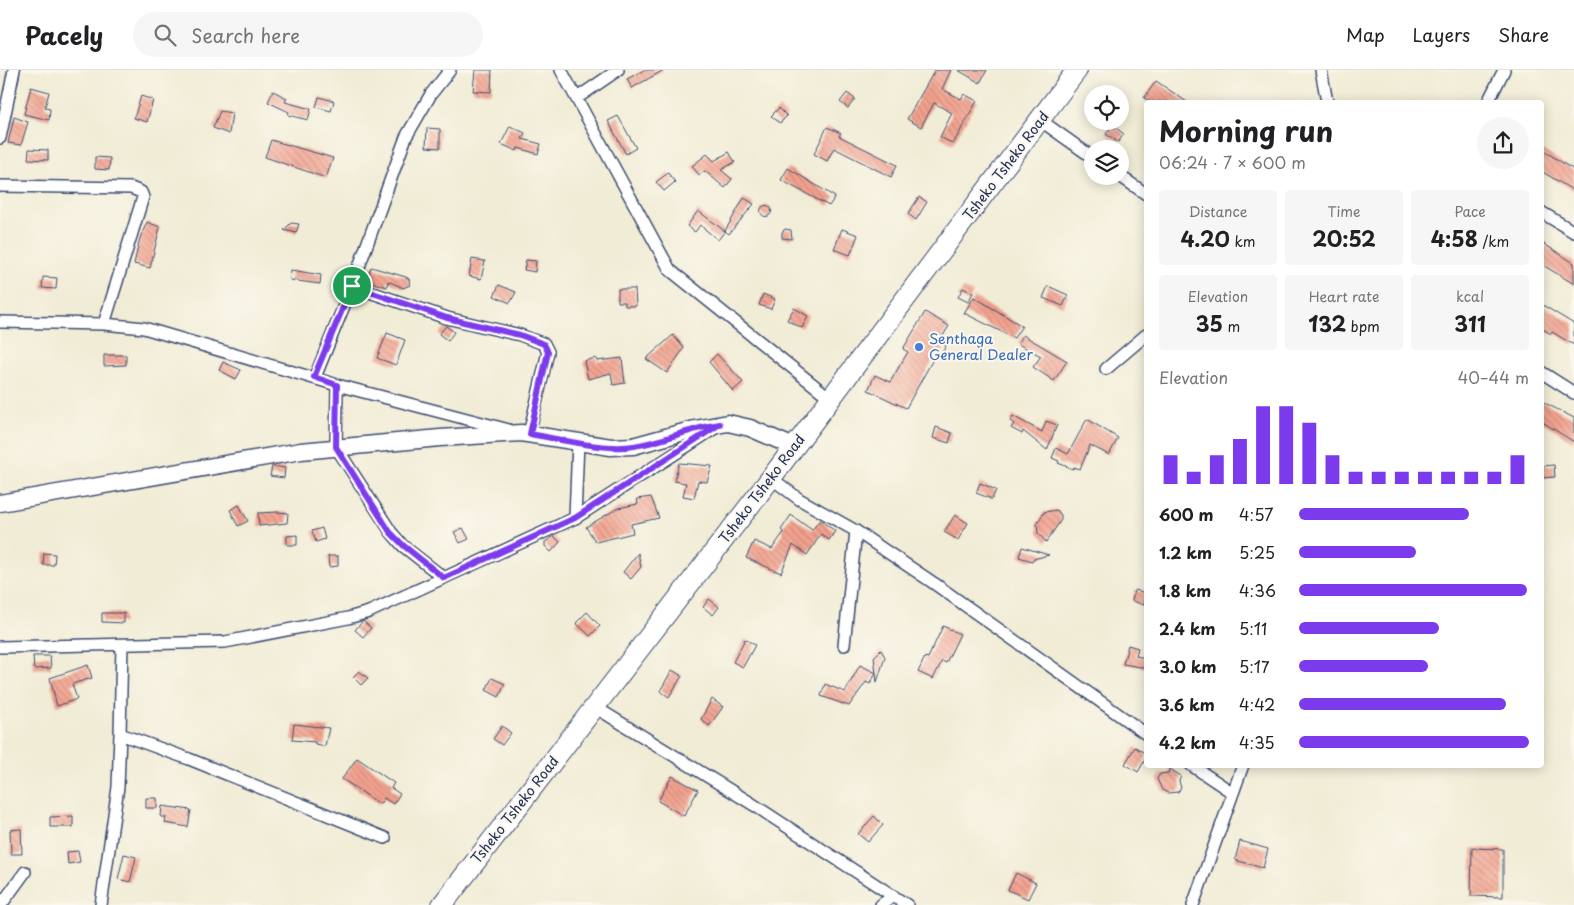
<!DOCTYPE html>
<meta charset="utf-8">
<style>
:root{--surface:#fff;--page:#f6f6f6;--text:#202124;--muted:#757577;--line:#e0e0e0;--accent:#7c3aed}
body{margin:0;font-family:"Playpen Sans",sans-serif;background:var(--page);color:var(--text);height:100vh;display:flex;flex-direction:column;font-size:19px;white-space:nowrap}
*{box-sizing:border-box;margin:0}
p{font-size:16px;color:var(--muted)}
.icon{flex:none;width:28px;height:28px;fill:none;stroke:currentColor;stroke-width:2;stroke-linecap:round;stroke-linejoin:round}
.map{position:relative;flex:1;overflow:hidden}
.sheet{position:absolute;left:1144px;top:30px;width:400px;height:668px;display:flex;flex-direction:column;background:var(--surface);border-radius:5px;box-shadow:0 2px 12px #0003}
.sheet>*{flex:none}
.tools{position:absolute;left:1084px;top:15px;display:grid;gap:10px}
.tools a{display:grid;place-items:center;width:45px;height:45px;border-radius:50%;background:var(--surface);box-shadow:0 2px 12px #0003;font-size:25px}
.pin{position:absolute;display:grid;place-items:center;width:42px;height:42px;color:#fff;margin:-21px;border:2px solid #fff;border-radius:50%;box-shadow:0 1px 5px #0007}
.round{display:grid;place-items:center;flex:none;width:52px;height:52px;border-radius:26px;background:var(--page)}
.summary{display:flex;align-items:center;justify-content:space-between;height:85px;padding:0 15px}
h1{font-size:28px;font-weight:700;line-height:38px}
.metrics{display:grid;grid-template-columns:repeat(3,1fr);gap:8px;height:85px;padding:5px 15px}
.metrics div{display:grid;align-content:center;border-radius:5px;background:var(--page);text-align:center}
.metrics b{font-size:21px;font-weight:700}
.metrics small{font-size:14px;font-weight:400}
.metrics p{font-size:14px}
.chart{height:140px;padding:10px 15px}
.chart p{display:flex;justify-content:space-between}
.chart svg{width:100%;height:90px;margin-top:5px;stroke:var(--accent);stroke-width:6}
ul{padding:0 15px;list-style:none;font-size:16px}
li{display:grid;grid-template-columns:80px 60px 1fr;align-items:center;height:38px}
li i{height:12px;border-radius:6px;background:var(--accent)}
header{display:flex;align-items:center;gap:30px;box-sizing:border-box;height:70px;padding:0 25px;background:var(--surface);border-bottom:1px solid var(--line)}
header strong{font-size:24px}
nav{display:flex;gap:28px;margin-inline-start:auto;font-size:18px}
.search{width:350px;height:45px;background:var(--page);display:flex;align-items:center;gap:12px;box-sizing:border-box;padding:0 18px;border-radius:28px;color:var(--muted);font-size:19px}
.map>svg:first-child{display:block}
.building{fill:url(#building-back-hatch)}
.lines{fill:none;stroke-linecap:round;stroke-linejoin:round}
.street-casing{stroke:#3b4b70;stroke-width:14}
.secondary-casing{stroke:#3b4b70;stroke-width:19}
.highway-casing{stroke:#3b4b70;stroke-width:22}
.street{stroke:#fff;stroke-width:11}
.secondary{stroke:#fff;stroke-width:16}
.highway{stroke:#fff;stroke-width:20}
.route-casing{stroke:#fff;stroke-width:10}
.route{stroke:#7c3aed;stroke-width:6}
.shop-dot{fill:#3f7fe0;stroke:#fbf7ec;stroke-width:2}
.labels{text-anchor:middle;stroke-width:4;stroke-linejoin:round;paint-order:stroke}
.street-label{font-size:14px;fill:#1b2f5e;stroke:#fbf7ec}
.shop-label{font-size:14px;fill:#366cbe;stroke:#fbf7ec;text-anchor:start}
</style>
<header>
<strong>Pacely</strong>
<div class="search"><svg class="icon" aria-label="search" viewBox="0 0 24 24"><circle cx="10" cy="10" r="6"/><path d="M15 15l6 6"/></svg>Search here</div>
<nav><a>Map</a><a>Layers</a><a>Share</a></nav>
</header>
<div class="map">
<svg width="1574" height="835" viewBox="0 0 1574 835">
<defs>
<pattern id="building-back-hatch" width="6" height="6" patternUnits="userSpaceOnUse" patternTransform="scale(1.25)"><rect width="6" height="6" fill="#f4a28e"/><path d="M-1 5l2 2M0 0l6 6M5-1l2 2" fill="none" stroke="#c58477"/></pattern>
</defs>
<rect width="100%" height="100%" fill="#fbf7ec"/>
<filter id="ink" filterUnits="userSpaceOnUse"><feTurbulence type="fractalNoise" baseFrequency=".02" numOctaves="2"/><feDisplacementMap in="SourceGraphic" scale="10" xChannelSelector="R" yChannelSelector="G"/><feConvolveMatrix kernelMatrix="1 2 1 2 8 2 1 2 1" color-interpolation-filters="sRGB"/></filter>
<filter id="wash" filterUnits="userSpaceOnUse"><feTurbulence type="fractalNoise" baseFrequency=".0096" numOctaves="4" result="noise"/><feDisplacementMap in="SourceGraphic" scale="20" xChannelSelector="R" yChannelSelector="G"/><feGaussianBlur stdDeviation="1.12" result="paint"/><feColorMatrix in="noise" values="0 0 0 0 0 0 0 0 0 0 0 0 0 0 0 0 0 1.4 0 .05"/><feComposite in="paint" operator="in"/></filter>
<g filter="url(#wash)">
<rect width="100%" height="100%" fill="#f1ecd5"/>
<g id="blocks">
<path class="building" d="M475,0H492L491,22L473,21Z
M644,0H664L632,18L627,9Z
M935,0H951L942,19L961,29L964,24L977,31L953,74L940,67L952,43L934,33L921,57L907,49Z
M958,0H987L980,13Z
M1156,11L1187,32H1151L1144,28Z
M31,17L49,22L45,38L50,39L49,50L24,44Z
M273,21L287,28L285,32L311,39L308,50L288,45L289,42L268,32Z
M847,23L855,29L848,38L840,32Z
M141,26L153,30L147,52L134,48Z
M319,27L334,31L331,41L316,37Z
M779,38L787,46L780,53L771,46Z
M220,41L232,43L229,64L213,58Z
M618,46L636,78L626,84L608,51Z
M14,47L28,52L21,75L8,73Z
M1112,55L1124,64L1118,72L1106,64Z
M510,56L525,63L522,69L541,74L538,84L518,78L517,81L501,74Z
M827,57L841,63L839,66L897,95L891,107L834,78L827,91L814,84Z
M427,58L440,59V78L426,77Z
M271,70L333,88L326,108L265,87Z
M29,79L48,80V90L28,89Z
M1541,79L1574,100V121L1541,101Z
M729,82L735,92L721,100L732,109L725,118L705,101L699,105L692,96L707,84L714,91Z
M95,87L110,88L109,100L95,99Z
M788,98L835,127L829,136L781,110Z
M668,103L675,112L664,121L656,112Z
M919,127L927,132L916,150L908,144Z
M744,128L754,134L729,164L725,161L718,170L700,155L695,162L687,156L698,141L725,161Z
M760.5 141a5.5 5.5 0 1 1 11 0a5.5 5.5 0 1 1-11 0Z
M147,152L160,157L150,198L134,194L140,168Z
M291,153L299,154L296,163L284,160Z
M785,159L791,160L792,169L782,168V162Z
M842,159L858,165L850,185L834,179Z
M1541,172L1574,193V214L1541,194Z
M472,189L485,191L481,209L469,206Z
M526,190L536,191L535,202L524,200Z
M371,197L406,207L409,209L410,215L403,218L388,211L387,217L367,211Z
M291,200L321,205L320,214L290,210Z
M43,207L57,208L56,219L42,218Z
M499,215L516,222L510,233L494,226Z
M1048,216L1068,225L1063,236L1043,228Z
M963,218L973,223L968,232L958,227Z
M618,219H635L636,236H625V232H618Z
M763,224L775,229L771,239L759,235Z
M974,227L1022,256L1014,268L964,243Z
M1541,234L1574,254V275L1552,262L1551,264L1541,258Z
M794,238L808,246L802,258L787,250Z
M925,242L949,256L939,272L946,276L940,286L936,284L906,338L868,320L875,305L890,312L908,282L903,279Z
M446,256L454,262L448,271L439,264Z
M387,263L405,270L396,295L377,288Z
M673,265L684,278L667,303L646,289Z
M1023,265L1067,291L1054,311L1033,297L1041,286L1018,274Z
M717,284L743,312L733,321L709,292Z
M104,285H126V295L104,296Z
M596,288L597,291L622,288L625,313L613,315L611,303L588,309L584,291Z
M223,292L241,300L236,309L219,300Z
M1541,331L1574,348V372L1541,351Z
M1013,346L1042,362L1046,351L1057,355L1047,380L1023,361L1022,364L1011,358L1014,354L1010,351Z
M1087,349L1118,368L1109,385L1090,375L1080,399L1074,397L1073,399L1058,393L1059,391L1052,388L1056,378L1068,384Z
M936,357L952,363L949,373L933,368Z
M679,393L712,396L707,412L698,411L694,428L683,426L686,413L674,411Z
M1554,395L1555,407L1541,408V396Z
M272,396L285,398L284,408L270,406Z
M980,413L996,420L992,429L976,423Z
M651,427L659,448L631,454L633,463L596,472L586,457L618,438L638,434L637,429Z
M239,435L248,451L238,456L230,440Z
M1057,440L1061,445V450L1046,472L1038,463L1037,454L1044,442Z
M278,442L288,443L287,453L259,456L258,443Z
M791,445L812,460L820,450L835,461L829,470L821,464L807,485L793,475L781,503L746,488L754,471L772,479L784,462L781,460Z
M955,445L968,453L958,470L944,462Z
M322,458L325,469L316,472L312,461Z
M463,458L469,469L460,473L454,462Z
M297,465V475H287V466Z
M554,466L560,472L551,482L545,476V472Z
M1022,477L1049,485L1033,489L1032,491L1019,487Z
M44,483L55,484L54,495H43Z
M638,483L641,497L631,509L623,502Z
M328,486H338V496L329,497Z
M1135,520L1146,523L1144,535L1132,531Z
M709,529L719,537L713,545L703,537Z
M587,542L600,556L590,566L576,553Z
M102,543H124V553L102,552Z
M363,551L371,558L363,567L355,560Z
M943,556L960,564L946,593L942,591L933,609L918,602L925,587L928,588Z
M745,569L755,575L743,597L733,592Z
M1128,575L1138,578L1136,586L1146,588V598L1123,594Z
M881,580L885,587L877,612L874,587Z
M33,586H50L51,598L34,599Z
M88,595L92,608L72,614L77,629L57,636L50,608Z
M860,595L876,603L870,614L866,612L849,636L821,626L825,614L845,622Z
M672,600L682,606L669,627L660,621Z
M359,601L368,608L361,615L353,607Z
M492,608L505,614L499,627L486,620Z
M712,629L723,637L709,656L701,649Z
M294,654L329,658L325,676L315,674V672L292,670Z
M502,656L511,663L502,675L493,669Z
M1135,677L1146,684V688L1138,702L1125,694Z
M357,688L394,713L391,718L400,724L393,734L384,728L380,734L342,709Z
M1170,699L1181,706L1179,711L1181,718L1178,722L1168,723L1162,720L1157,709L1160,704L1168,703Z
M672,706L698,720L684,746L658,731Z
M146,728H157V738H146Z
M162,736L191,740L188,757L165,753L166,747H161Z
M73,746V757H50V747Z
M874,746L883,755L868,772L858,764Z
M21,759L22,784H11L10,760Z
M1240,771L1268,779L1263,798L1235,790Z
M1472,778L1503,779V827L1471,826Z
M78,781L80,792L68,794L67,782Z
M124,784L136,787L130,812L118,809Z
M1016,803L1036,813L1028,829L1008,820Z"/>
</g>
</g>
<g filter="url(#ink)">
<use href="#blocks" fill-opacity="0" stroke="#3b4b70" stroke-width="1"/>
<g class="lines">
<defs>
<path id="street" d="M561,0L670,200L830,328
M1321,0L1327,32
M577,28L618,0
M1488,32L1504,0
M1040,50L1092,87
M0,68L14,0
M1120,106L1146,124
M0,116L131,118L141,122L143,127L104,254
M1541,142L1574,162
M352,216L447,248L520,265L544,274L548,282L529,364
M0,252L104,254L144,258L337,315L509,360
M1106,299L1146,265
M1541,302L1574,323
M315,307L352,216L406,67L431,24L450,0
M337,315L336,377L391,462L403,476L444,508
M771,408L799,429L856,461L935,514L1146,664
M575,448L578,372
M122,575L120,664L189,689L385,768
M844,575L856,461
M0,577L225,572L348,548L369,542L575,448L715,358
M595,637L754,735L907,835
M1191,695L1233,723
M1,835L25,802
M101,835L118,717L120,664
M881,835L893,826
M1193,835L1243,695"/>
<path id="secondary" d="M0,433L301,381L440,368L521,363L611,377L633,376L695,359L728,353L750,358L794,377"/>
<path id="highway" d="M442,835L771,408L1077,0"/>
</defs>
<use href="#street" class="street-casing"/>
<use href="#secondary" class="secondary-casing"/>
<use href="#highway" class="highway-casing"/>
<use href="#street" class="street"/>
<use href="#secondary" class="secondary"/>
<use href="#highway" class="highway"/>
</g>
</g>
<g class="lines" filter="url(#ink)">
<defs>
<path id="route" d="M352,216L447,248L520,265L544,274L548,282L530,364C559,369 605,381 634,376C663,372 690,358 720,354L575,448L444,508L404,476L390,462L336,377L337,315L314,307Z"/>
</defs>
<use href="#route" class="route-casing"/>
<use href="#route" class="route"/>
</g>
<circle class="shop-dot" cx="919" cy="277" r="5"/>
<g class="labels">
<g class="street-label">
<text transform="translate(1006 96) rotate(-53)" y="5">Tsheko Tsheko Road</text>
<text transform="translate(762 419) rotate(-53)" y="5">Tsheko Tsheko Road</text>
<text transform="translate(515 740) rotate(-52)" y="5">Tsheko Tsheko Road</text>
</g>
<g class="shop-label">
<text x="929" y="274">Senthaga<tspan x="929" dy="16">General Dealer</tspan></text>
</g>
</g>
</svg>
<div class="tools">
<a><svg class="icon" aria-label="locate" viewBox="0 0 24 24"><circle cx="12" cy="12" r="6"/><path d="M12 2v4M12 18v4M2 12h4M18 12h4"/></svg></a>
<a><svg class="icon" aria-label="layers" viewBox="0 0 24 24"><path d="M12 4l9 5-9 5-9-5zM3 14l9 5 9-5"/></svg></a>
</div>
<div class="pin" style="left:352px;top:216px;background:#1e9e55"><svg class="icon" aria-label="arrive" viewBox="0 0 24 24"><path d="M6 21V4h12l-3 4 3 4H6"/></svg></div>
<section class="sheet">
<div class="summary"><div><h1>Morning run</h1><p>06:24 · 7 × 600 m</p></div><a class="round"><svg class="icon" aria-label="share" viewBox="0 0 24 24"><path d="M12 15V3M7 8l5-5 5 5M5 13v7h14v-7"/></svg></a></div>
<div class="metrics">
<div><p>Distance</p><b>4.20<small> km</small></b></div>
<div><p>Time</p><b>20:52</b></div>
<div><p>Pace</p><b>4:58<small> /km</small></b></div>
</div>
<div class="metrics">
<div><p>Elevation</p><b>35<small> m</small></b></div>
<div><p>Heart rate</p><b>132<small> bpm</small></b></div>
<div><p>kcal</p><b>311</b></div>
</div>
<div class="chart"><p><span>Elevation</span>40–44 m</p>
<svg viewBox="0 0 160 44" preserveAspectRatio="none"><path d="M5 44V30M15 44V38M25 44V30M35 44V22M45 44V6M55 44V6M65 44V14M75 44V30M85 44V38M95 44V38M105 44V38M115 44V38M125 44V38M135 44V38M145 44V38M155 44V30"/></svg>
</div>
<ul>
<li><b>600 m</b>4:57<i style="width:74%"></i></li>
<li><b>1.2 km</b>5:25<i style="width:51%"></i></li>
<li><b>1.8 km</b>4:36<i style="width:99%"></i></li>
<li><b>2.4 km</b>5:11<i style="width:61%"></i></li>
<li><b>3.0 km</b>5:17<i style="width:56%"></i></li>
<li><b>3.6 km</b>4:42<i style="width:90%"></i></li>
<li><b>4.2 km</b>4:35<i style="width:100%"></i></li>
</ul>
</section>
</div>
